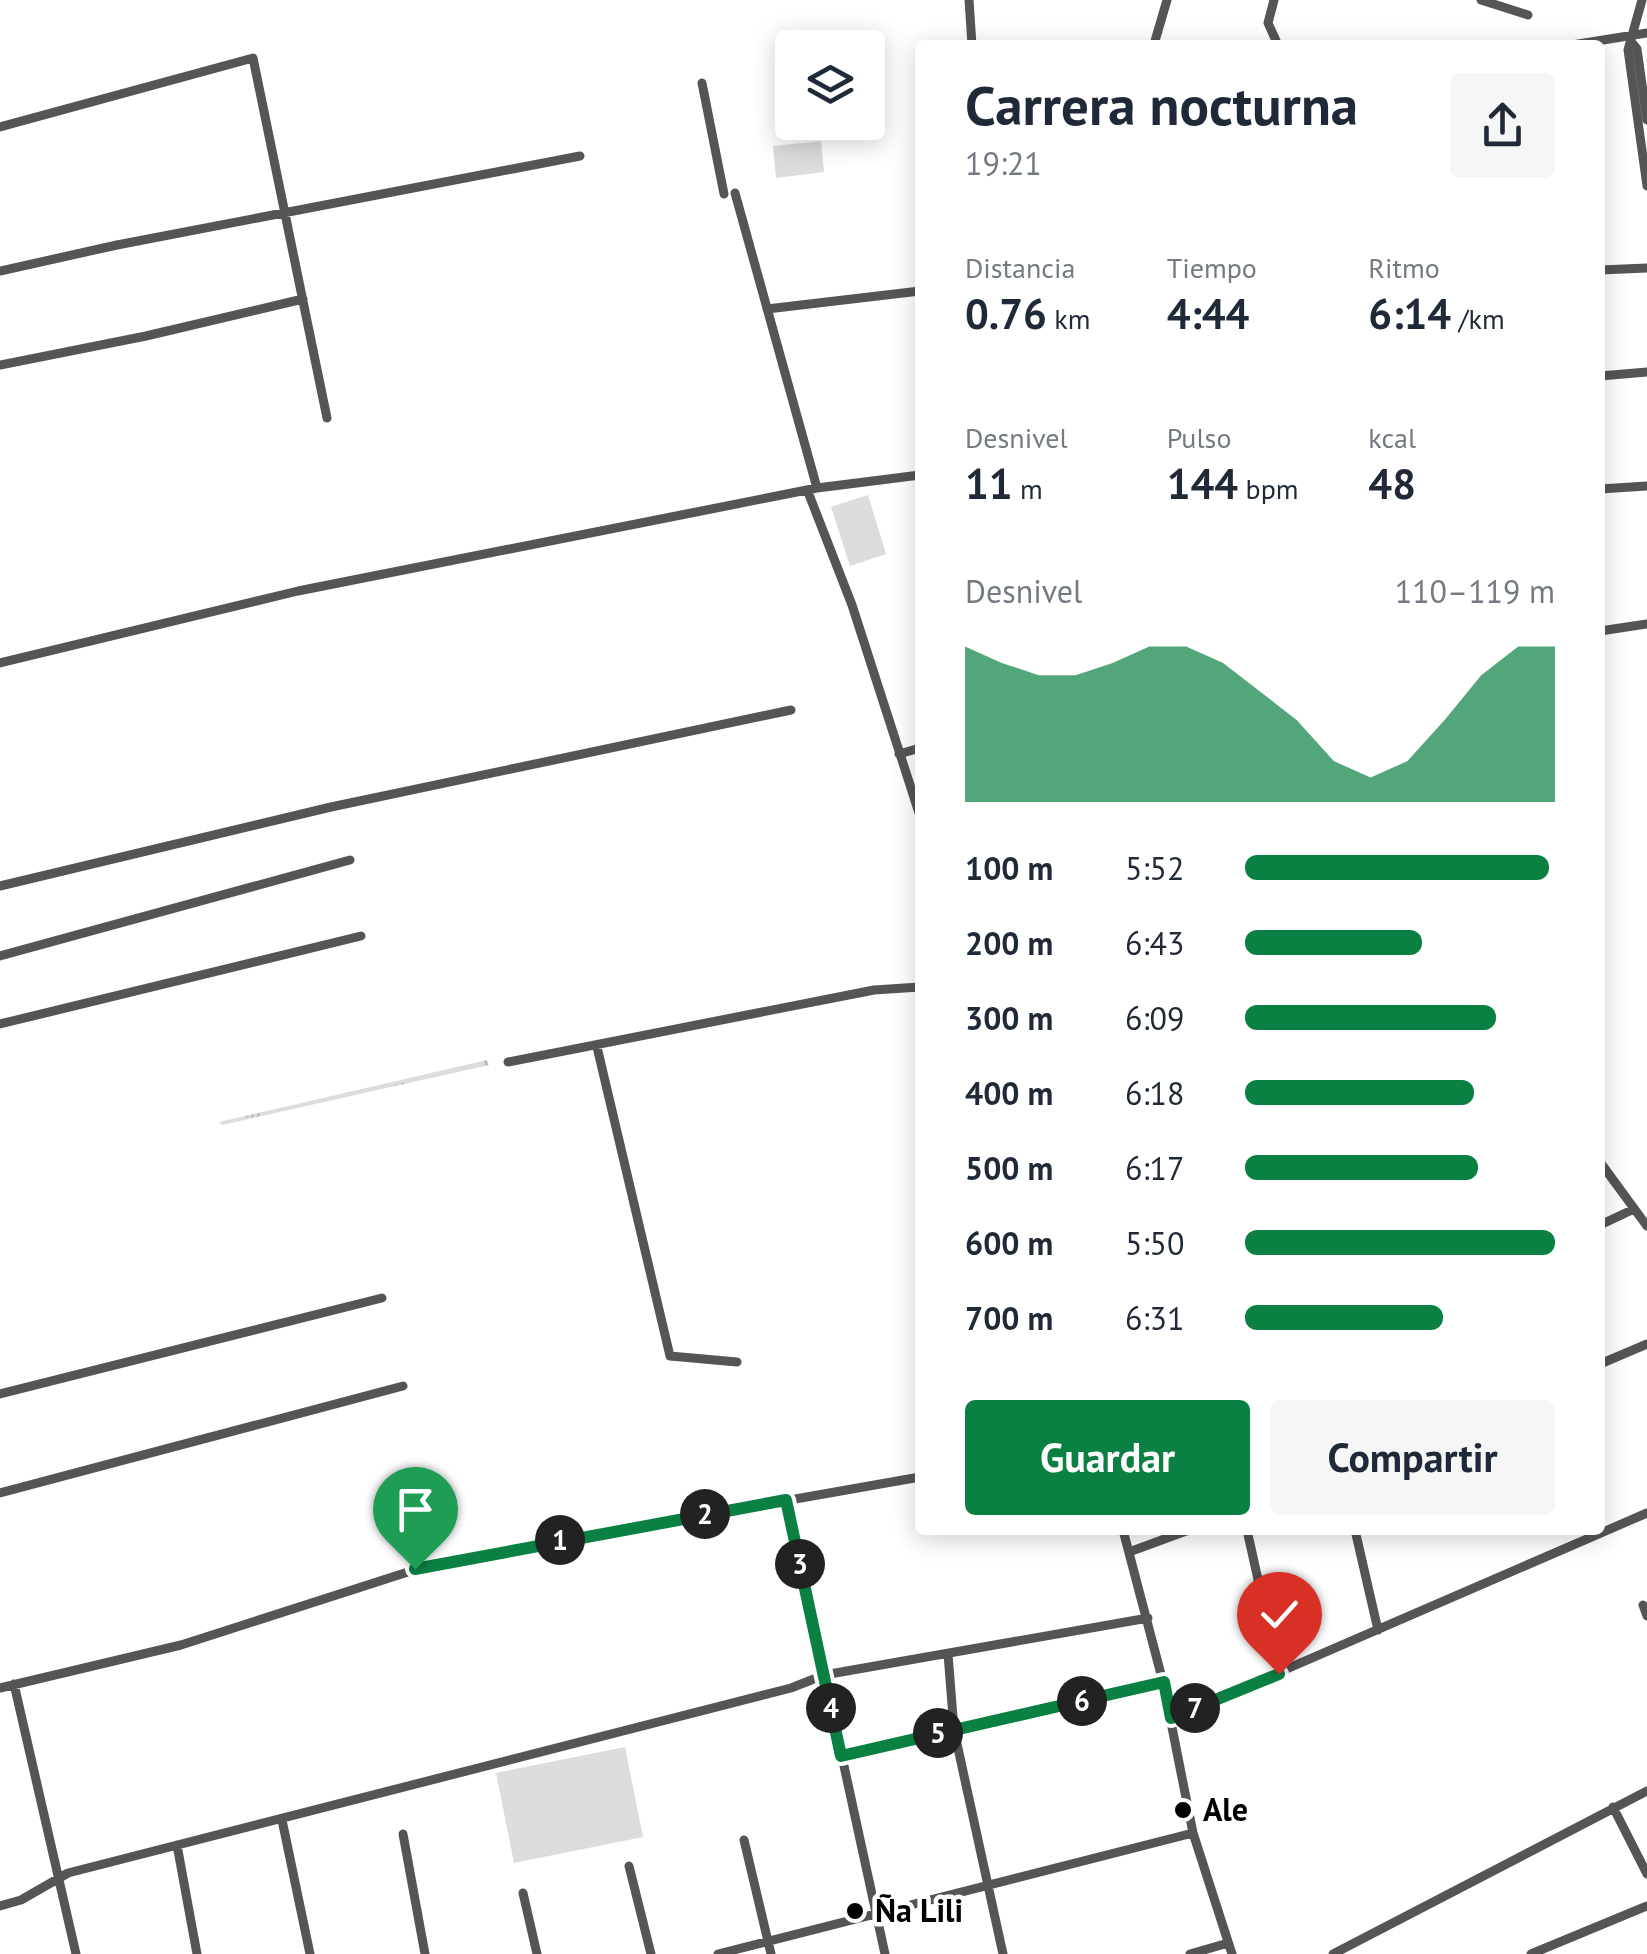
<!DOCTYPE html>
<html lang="es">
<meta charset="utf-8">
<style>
:root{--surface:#fff;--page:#f6f6f7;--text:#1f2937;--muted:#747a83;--accent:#0b8043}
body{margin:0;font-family:"PT Sans",sans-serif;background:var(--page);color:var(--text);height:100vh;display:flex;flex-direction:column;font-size:38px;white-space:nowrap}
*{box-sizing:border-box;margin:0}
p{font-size:32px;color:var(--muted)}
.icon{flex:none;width:55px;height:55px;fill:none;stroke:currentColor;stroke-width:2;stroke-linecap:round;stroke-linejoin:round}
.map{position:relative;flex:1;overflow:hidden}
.sheet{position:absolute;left:915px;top:40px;width:690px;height:1495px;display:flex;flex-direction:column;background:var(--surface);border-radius:10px;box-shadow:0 5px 25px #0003}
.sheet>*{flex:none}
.fabs{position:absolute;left:775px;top:30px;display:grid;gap:20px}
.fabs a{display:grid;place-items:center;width:110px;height:110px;border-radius:10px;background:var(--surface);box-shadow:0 5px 25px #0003;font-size:50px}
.pin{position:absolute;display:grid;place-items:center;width:85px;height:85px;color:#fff;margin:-102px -42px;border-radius:50% 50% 50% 0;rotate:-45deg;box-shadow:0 0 10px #0007}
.pin .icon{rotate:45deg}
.km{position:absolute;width:50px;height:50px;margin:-25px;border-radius:50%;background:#222;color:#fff;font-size:28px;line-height:50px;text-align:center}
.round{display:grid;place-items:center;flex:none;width:105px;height:105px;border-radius:10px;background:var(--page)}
.summary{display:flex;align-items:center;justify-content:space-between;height:170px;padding:0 50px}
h1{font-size:55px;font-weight:800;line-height:75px}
.metrics{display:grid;grid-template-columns:repeat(3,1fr);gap:15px;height:170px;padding:10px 50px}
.metrics div{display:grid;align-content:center}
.metrics b{font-size:42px;font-weight:800}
.metrics small{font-size:28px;font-weight:400}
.metrics p{font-size:28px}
.chart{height:280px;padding:20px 50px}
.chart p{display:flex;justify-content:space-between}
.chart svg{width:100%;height:180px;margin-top:10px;fill:var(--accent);opacity:.7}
.cta{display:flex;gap:20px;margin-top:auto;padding:20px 50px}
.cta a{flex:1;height:115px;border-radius:10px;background:var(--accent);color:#fff;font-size:40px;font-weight:800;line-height:115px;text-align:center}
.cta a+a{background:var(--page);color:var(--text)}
ul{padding:0 50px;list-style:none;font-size:32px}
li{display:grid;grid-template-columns:160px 120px 1fr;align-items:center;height:75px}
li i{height:25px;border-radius:12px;background:var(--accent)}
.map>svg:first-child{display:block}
.grass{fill:url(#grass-tufts)}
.pitch{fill:#dcdcdc}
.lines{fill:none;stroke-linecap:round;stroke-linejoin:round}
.street{stroke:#555;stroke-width:9}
.route-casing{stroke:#fff;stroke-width:20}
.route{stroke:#0b8043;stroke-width:12}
.poi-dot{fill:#000;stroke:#fff;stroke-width:4}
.labels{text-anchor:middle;stroke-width:9;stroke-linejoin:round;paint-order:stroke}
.poi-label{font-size:32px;font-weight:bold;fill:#000;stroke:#fff;text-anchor:start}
</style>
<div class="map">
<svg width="1647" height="1954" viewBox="0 0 1647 1954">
<defs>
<pattern id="grass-tufts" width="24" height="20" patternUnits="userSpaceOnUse" patternTransform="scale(2.5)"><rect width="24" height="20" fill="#dcdcdc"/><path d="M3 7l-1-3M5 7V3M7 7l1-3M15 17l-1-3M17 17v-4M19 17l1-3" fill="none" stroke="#bbb"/></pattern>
</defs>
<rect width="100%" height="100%" fill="#fff"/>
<path class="grass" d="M487,1060L489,1065L222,1125L219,1122Z"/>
<path class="pitch" d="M821,141L824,172L776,178L773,146Z
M868,495L886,554L850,566L831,507Z
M625,1747L643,1837L514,1863L496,1773Z"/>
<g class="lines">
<path class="street" d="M969,0L972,45
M1274,0L1268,23L1278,45
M1481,0L1528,15
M1642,0L1628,50L1647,186
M1155,41L1167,0
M1632,43L1637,49L1647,120
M1572,45L1647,33
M702,83L724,194
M0,127L253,58L327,418
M735,193L817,488
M1600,270L1647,268
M0,271L117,245L580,156
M767,309L920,291
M0,365L146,336L303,299
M1600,376L1647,372
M1600,489L1647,486
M808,492L852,605L920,816
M1600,631L1647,624
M0,663L298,591L817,488L920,475
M899,754L920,748
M0,886L331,807L791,710
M0,956L350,860
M0,1024L361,936
M597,1047L670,1356L737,1362
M508,1062L874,990L920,987
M1600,1162L1647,1226
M1600,1225L1634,1209
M1600,1364L1647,1344
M0,1394L382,1298
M0,1493L403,1386
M786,1500L885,1954
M1123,1530L1163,1682L1193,1833L1232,1954
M1247,1530L1279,1674
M1355,1530L1378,1630
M1129,1552L1189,1530
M1643,1605L1647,1616
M948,1654L954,1730L1003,1954
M14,1684L76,1954
M0,1688L181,1645L439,1562L920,1477
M1171,1719L1647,1513
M841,1755L1163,1682
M1613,1807L1647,1874
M282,1820L310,1954
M403,1834L425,1954
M744,1840L771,1954
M177,1845L197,1954
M629,1866L651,1954
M523,1893L537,1954
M0,1906L21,1900L68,1873L791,1688L824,1675L1148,1618
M718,1954L1193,1833
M1190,1954L1228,1943
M1333,1954L1647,1791
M1531,1954L1647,1906"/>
</g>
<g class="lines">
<defs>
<path id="route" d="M415,1569L786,1500L841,1756L1164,1682L1171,1718L1279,1674"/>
</defs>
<use href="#route" class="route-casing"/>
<use href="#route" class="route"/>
</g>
<g class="poi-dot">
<circle cx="1183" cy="1810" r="10"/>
<circle cx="855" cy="1911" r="10"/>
</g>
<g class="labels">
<g class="poi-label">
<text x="1203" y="1821">Ale</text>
<text x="875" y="1922">Ña Lili</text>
</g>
</g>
</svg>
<div class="fabs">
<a><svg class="icon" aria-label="layers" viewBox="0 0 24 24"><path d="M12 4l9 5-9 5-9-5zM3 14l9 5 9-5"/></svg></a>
</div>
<div class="pin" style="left:415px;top:1569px;background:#1e9e55"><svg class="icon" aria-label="arrive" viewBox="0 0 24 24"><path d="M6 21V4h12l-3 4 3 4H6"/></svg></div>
<div class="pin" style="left:1279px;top:1674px;background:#d93025"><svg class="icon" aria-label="check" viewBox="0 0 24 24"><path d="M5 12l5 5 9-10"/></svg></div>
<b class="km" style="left:560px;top:1540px">1</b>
<b class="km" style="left:705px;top:1514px">2</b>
<b class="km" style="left:800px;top:1564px">3</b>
<b class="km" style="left:831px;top:1708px">4</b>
<b class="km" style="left:938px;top:1733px">5</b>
<b class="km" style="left:1082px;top:1701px">6</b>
<b class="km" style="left:1195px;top:1708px">7</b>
<section class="sheet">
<div class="summary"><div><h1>Carrera nocturna</h1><p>19:21</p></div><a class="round"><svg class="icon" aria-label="share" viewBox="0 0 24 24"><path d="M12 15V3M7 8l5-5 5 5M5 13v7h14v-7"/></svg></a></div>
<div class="metrics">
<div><p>Distancia</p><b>0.76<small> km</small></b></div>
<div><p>Tiempo</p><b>4:44</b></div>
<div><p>Ritmo</p><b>6:14<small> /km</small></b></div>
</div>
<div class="metrics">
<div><p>Desnivel</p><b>11<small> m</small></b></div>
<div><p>Pulso</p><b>144<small> bpm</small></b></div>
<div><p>kcal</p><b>48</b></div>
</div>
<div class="chart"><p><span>Desnivel</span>110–119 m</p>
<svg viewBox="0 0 160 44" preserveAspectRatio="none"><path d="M0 44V6L10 10L20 13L30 13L40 10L50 6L60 6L70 10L80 17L90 24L100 34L110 38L120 34L130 24L140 13L150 6L160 6V44z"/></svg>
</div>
<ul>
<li><b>100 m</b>5:52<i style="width:98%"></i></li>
<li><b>200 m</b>6:43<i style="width:57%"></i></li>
<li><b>300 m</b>6:09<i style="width:81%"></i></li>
<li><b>400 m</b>6:18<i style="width:74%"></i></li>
<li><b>500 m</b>6:17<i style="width:75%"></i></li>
<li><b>600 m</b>5:50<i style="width:100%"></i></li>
<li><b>700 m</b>6:31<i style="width:64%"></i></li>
</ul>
<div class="cta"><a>Guardar</a><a>Compartir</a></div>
</section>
</div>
